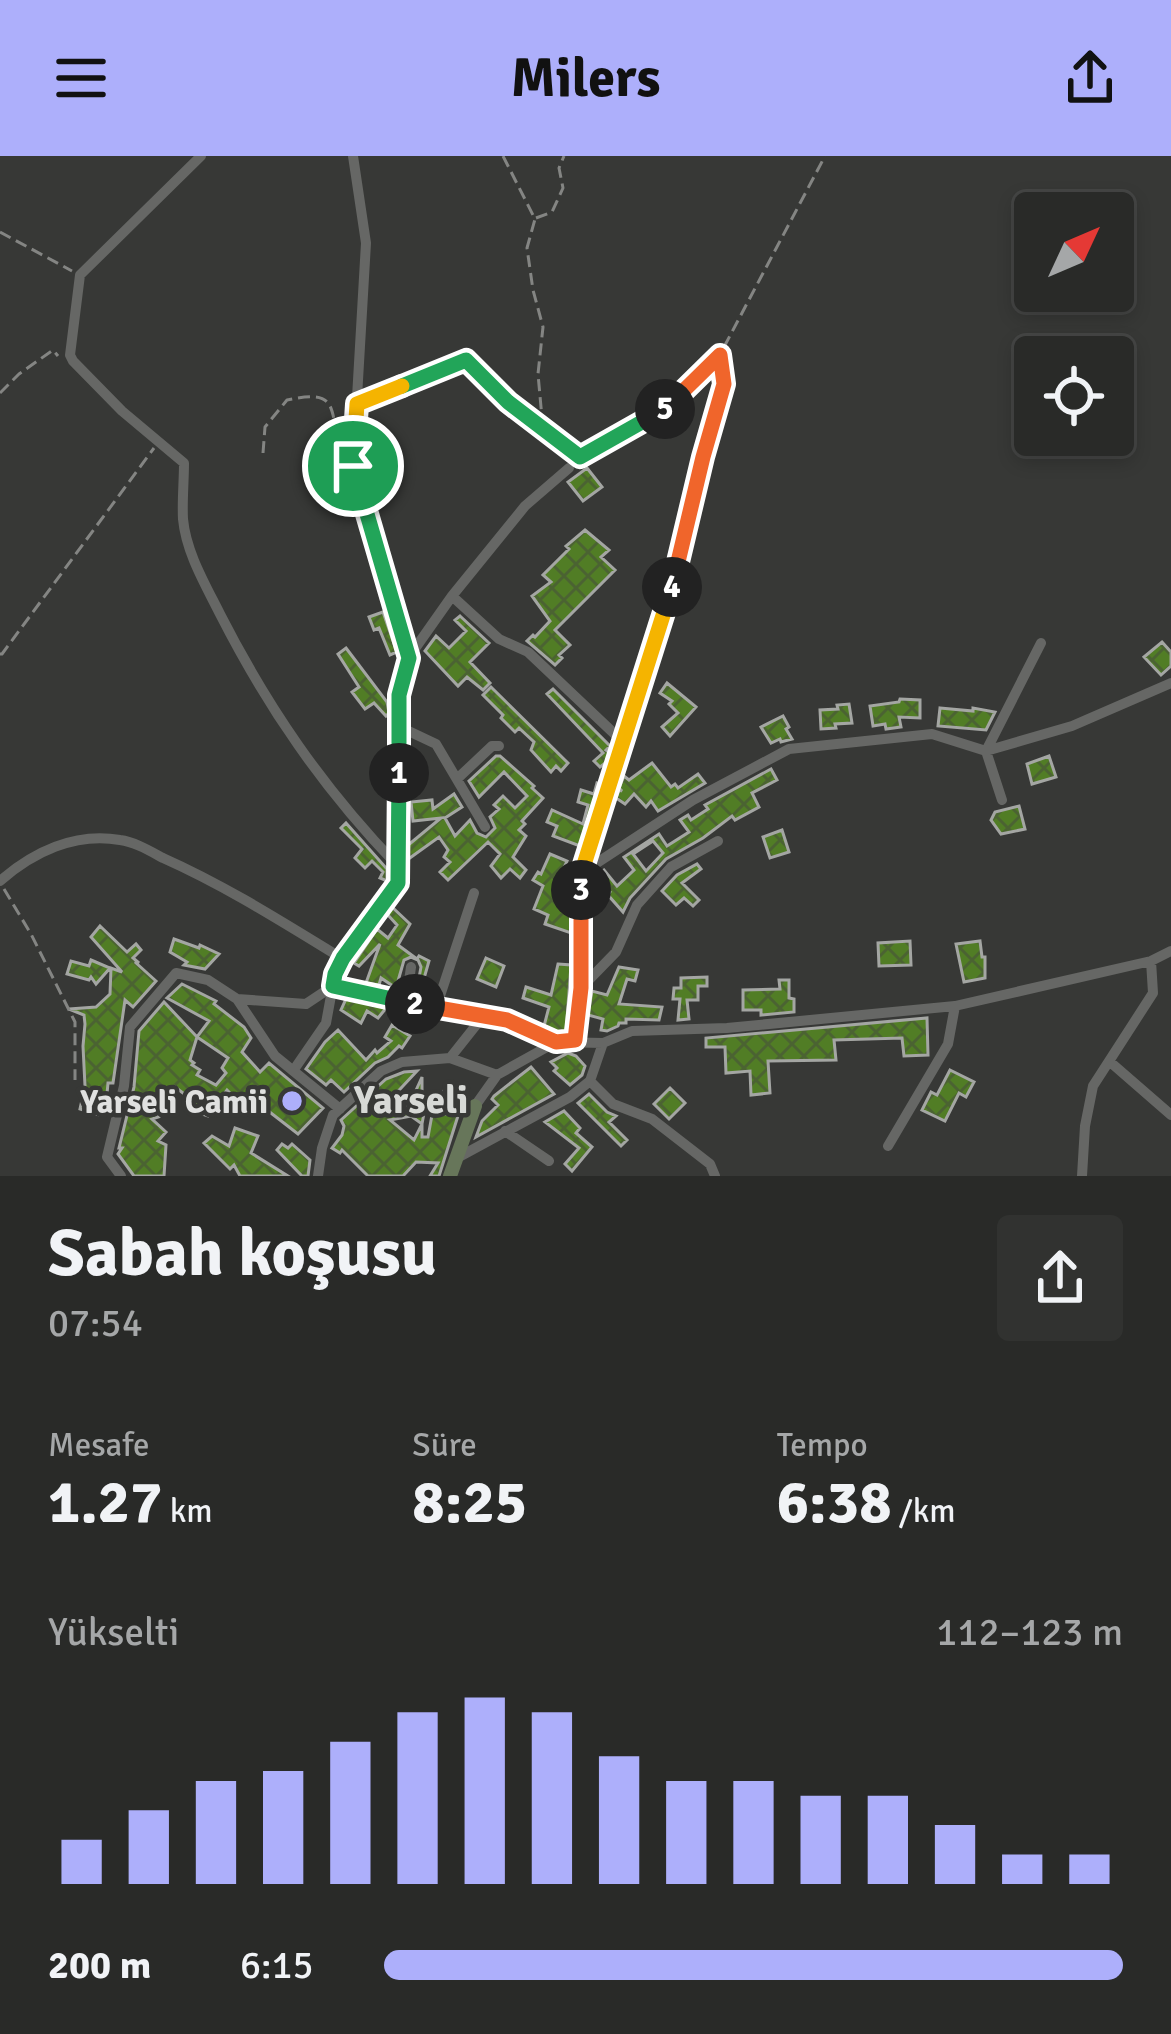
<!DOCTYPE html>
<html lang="tr">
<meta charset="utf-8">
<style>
:root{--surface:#292a28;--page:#313230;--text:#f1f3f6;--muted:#a5a7a8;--line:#454645;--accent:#adaffb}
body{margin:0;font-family:Signika,sans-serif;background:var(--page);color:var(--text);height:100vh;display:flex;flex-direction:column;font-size:45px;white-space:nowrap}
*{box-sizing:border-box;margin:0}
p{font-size:39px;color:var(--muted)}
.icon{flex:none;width:66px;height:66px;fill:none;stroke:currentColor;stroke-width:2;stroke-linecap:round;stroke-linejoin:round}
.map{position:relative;height:1020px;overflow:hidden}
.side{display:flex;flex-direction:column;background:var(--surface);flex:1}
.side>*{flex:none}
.needle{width:78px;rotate:46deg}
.controls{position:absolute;left:1014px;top:36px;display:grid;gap:24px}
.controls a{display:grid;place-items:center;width:120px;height:120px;border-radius:12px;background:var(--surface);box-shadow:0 6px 18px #0003,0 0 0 3px var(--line);font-size:60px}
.pin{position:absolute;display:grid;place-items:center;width:102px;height:102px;color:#fff;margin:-51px;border:6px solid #fff;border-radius:50%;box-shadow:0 3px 12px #0007}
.km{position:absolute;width:60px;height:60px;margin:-30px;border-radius:50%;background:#222;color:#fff;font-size:33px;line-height:60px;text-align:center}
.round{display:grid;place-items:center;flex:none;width:126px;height:126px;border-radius:12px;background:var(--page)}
.summary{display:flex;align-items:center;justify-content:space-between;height:204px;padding:0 48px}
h1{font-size:66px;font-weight:700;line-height:90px}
.metrics{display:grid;grid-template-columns:repeat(3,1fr);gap:18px;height:204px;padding:12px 48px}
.metrics div{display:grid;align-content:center}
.metrics b{font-size:60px;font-weight:700}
.metrics small{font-size:33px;font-weight:400}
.metrics p{font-size:33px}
.chart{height:336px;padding:24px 48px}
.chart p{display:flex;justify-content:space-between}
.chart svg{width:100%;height:216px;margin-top:12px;stroke:var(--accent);stroke-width:6}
ul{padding:0 48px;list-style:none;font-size:39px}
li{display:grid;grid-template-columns:192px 144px 1fr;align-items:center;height:90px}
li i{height:30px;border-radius:15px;background:var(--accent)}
header{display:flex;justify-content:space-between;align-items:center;height:156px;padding:0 48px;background:var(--accent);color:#111;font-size:54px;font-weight:700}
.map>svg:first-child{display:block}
.building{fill:url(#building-cross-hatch);stroke:#a4a6a3;stroke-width:3;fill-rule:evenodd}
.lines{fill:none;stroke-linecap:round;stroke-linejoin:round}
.path{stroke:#848583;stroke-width:3;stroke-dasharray:12 6;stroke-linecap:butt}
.street{stroke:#666765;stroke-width:10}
.secondary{stroke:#67765a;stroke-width:14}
.split-1-casing{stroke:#fff;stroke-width:24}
.split-2-casing{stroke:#fff;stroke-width:24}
.split-3-casing{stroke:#fff;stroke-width:24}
.split-4-casing{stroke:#fff;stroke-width:24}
.split-5-casing{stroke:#fff;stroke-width:24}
.split-6-casing{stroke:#fff;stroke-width:24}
.split-7-casing{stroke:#fff;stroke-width:24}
.split-1{stroke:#22a559;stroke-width:15}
.split-2{stroke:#22a559;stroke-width:15}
.split-3{stroke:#f0652b;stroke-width:15}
.split-4{stroke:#f5b400;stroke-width:15}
.split-5{stroke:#f0652b;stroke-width:15}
.split-6{stroke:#22a559;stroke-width:15}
.split-7{stroke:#f5b400;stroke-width:15}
.poi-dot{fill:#adaffb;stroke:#373836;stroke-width:4.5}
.labels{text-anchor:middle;stroke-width:9;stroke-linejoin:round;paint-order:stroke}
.poi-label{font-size:33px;font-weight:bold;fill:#e0e1e0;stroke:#373836;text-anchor:end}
.quarter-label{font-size:39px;font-weight:bold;fill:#d7d9d6;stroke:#373836}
</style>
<header><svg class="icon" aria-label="menu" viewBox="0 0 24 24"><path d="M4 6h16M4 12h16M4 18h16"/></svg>Milers<svg class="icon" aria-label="share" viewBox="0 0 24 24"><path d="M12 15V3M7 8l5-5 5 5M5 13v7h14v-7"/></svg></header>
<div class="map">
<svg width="1171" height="1020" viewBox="0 0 1171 1020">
<defs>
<pattern id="building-cross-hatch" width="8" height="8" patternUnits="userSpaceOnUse" patternTransform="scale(3)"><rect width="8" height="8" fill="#517d25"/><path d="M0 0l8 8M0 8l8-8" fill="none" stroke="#4b6332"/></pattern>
</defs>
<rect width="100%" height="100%" fill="#373836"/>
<path class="building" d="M587,312L602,331L583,345L568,326Z
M585,374L609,394L601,401L615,414L555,474L570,489L559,499L562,502L555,509L527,485L533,479L535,481L550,465L532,440L551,426L543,419L569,393L566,390Z
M383,456L397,496L390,499L379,472L374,474L369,461Z
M460,460L489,487L470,506L490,527L483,534L467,521L458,530L425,495L436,480L449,492L466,475L455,464Z
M1162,486L1171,496V510L1161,519L1144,501Z
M346,492L387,546L389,557L386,560L374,547L365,553L352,536L359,531L338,498Z
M667,527L696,551L670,580L662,571L678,557L669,548L672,545L660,537Z
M491,531L568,607L561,615L556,610L551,616L531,594L534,586L519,572L515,576L501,562L503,559L483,539Z
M553,533L610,590L606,594L610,597L608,605L600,611L594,605L603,597L547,538Z
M900,543L920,544V562L899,561L901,571L886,573L885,568L873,570L870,550L899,546Z
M849,548L852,567L835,568L836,572L821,573L820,554L838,553L837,549Z
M940,552L973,555V552L995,556L986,574L938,570Z
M783,560L789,571L786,573L792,583L781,586L780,583L771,587L761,571Z
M496,600H500L534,630L532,632L543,642L522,665L525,668L519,674L526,680L513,701L526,714L520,722L510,713L501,722L491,710L500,698L488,686L448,724L440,716L450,706L444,701L448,694L439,681L407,704V690L441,662L413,665L411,646L432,644L433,653L454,638L462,651L445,662L455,680L470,664L477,677L486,681L495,672L490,661L499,653L494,649L503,640L515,652L527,640L504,616L479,641L469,625Z
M1049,600L1056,621L1032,628L1027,608Z
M652,607L671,631L675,628L678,632L698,618L705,627L658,655L651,645L646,651L634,638L625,648L616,642L619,634L622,635L619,632L624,620L629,624Z
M771,613L777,624L752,637L759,651L735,664L732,660L703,682L666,703L630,742L623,756L608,739L610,736L595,720L604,714L617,730L634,714L624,701L659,678L667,690L689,676L680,664L688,659L691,664L708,653L705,649ZM653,685L663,697L646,715L633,698Z
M597,627L600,628L580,690L553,680L557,670L547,666L552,654L583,668L588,649L578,646L581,634L594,638Z
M1019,650L1025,673L1001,678L991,664L995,656Z
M346,667L387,713V725L380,722L383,716L372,705L365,712L355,702L362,693L341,672Z
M782,674L789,696L770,702L763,681Z
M550,698L567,705L563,714L568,716L561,731L571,737V777L545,768L548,759L534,753L543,730L533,724L538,716L541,718Z
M697,708L701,713L682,727L699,744L693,750L684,742L676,749L662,735L677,719Z
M392,751L410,768L398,789L417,803L419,800L429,805L423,826L419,822L421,811L418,804L411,801L404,804L396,832L381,822L379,829L366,827L380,788L359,810L354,807L377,773L388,782L397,769L387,758Z
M100,770L127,796L136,788L141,794L133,802L139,807L135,806L156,825L133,851L125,844L113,927H108L107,938L99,959L80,953L85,930L83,890L85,868L84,859L69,853L96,851L110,838L111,812L122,816L91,781Z
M174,783L199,792L200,789L219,798L205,813L184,809L187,806L170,796Z
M910,785L911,809L879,810L878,787Z
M980,785L982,801H985V822L964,826L956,788Z
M486,802L504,810L496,831L477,823Z
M91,804L110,812L96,828L91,821L89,824L67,818L71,805L89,810Z
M558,808L571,809L566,876H558L544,870L549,851L523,842L526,831L551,839Z
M619,811L638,814L635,825L627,823L619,848L662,851L659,864L626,863V867H619L618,870L607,875L601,874L603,863L588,859L592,835L607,839Z
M707,821V830H698V844H687L689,863L678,864L680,843H673L674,832H681V822Z
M779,824H789V842L794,843V856L761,859V854H743V834L780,833Z
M182,828L216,845L214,848L244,871L251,882L242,896L260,916L269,907L323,952L298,978L258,947L248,955L227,934L208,960L193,955L195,946L175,931L156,959L158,961L152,963L166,976L158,985L166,989L164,1020H134L118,998L122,992H119L134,931L139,875L164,846L197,881L209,865L167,842ZM197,881L228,902L222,912L226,917L216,929L197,919L200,914L192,909L194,907L190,904Z
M346,843L360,846L387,851L378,862L367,855L361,867L341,854Z
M927,862L928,899L904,900L902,882L834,884L836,904L768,905L770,937L751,939L750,915L726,917L725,891H706V882Z
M392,869L410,880L402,892L399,890L388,901L375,907L344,936L331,924L326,929L306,913L325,886L338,874L366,904L375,894L377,897L391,885L385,881Z
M568,897L576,900L585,910L582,919L570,929L554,915L557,912L551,906Z
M531,911L554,938L476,981L482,965L498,949L492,943L494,940Z
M950,914L974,926L966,941L959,937L945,965L922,954L931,936L937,939Z
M417,915L388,946L408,952L422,921V947L419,955L424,957L422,968L411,960L390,964L414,984L422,968V981H428L432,959L436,956L450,959L451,942L442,940L446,930L459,936V941L463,944L439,1020H430L438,1007L416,1006L403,1020H368L342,994L340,997L332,992L342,979L344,970L341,964L386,923L404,916Z
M670,932L685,947L669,963L654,948Z
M589,938L607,956L616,960L609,966L627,984L621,990L578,947Z
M564,955L580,972L576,977L592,991L572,1015L565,1008L579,992L545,966Z
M235,972L258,980L251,997L288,1020H240L234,1009L230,1013L204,987L212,980L229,990Z
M282,988L288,992L292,988L310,1004L308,1020H302L277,994Z"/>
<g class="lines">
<path class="path" d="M503,0L535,63L527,92L533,134L543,171L538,218L543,273
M536,62L552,56L563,32L559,12L564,0
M0,76L72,115
M724,191L825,0
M0,237L19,218L53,194L58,200
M368,244L466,204L508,246L579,300
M263,297L265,271L287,244C343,232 327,255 342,294
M574,307L664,254L711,208
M0,498H2L154,292
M4,733L31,778L75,866V924"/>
<path class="street" d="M201,0L80,119L70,199L73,205L122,255L184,307C184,325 182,345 183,363C186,396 205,428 220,458C268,552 323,632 396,708
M353,0L366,87L353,310L409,501
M452,440L499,483L528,496L622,585
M400,571L436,588L485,671
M458,622L492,590H499
M1002,644L986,595L1041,487
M583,716L693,644L789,593L932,578L986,595L1072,570L1171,527
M0,725C33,696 75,676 120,684C135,686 150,695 163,702C226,730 284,767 343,803
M411,811L409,825L436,852L474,737
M581,832L616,796L637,749L671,711L718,685
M237,843L275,900L340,953
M575,884L581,832V718L668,452L703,301L725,228L720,199
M450,902L477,868L486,862
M1109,905L1171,959
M293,915L326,867L335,818L397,727L399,539L409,501L452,440L525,350L569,312
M590,925L613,948L652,963L710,1008L715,1020
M475,950L497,919L556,886L603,887L632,875L727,872L955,850L1151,805L1171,795
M505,975L549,1005
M888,990L948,888L955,850
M457,1002L570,941L590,925L603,887
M121,1020L107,1001L124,930L130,871L176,817L208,824L237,843L306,848L333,830L507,864L556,886
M318,1020L322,992L333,959L381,915L402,906L450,902L497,919
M1082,1020L1085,970L1093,930L1153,837L1151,805"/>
<path class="secondary" d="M450,1020L475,950"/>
</g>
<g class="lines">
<defs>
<path id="split-1" d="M353,310L409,502L399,539V617"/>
<path id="split-2" d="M399,617L398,727L343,802L335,818L333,830L415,848"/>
<path id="split-3" d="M415,848L507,864L556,886L575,884L581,832V734"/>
<path id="split-4" d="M581,734V718L672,431"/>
<path id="split-5" d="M665,253L720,199L724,228L703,301L672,431"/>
<path id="split-6" d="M402,230L466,204L508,246L580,301L665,253"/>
<path id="split-7" d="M353,310L357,248L402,230"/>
</defs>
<use href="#split-1" class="split-1-casing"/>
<use href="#split-2" class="split-2-casing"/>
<use href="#split-3" class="split-3-casing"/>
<use href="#split-4" class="split-4-casing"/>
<use href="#split-5" class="split-5-casing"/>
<use href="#split-6" class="split-6-casing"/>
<use href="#split-7" class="split-7-casing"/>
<use href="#split-1" class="split-1"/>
<use href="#split-2" class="split-2"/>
<use href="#split-3" class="split-3"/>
<use href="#split-4" class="split-4"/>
<use href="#split-5" class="split-5"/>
<use href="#split-6" class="split-6"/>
<use href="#split-7" class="split-7"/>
</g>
<circle class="poi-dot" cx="292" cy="945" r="12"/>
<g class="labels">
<g class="poi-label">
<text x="268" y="957">Yarseli Camii</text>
</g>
<g class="quarter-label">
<text x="411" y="957">Yarseli</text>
</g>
</g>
</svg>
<div class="controls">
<a><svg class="needle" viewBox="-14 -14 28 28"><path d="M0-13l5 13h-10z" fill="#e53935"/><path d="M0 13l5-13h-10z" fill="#a5a7a8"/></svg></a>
<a><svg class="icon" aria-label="locate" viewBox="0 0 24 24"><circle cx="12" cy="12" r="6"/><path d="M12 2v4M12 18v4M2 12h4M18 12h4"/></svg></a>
</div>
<div class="pin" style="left:353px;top:310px;background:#1e9e55"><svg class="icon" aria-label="arrive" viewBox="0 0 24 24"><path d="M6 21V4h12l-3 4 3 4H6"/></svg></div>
<b class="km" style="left:399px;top:617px">1</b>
<b class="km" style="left:415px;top:848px">2</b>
<b class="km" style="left:581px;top:734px">3</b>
<b class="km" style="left:672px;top:431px">4</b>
<b class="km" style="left:665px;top:253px">5</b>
</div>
<section class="side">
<div class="summary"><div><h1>Sabah koşusu</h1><p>07:54</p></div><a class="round"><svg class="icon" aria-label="share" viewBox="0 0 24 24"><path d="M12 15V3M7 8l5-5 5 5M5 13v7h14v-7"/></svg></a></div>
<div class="metrics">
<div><p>Mesafe</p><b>1.27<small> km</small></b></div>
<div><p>Süre</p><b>8:25</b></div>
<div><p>Tempo</p><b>6:38<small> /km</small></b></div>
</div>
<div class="chart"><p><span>Yükselti</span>112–123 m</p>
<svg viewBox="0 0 160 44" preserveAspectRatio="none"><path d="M5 44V35M15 44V29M25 44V23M35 44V21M45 44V15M55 44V9M65 44V6M75 44V9M85 44V18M95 44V23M105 44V23M115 44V26M125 44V26M135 44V32M145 44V38M155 44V38"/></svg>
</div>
<ul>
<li><b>200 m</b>6:15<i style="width:100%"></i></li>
</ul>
</section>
